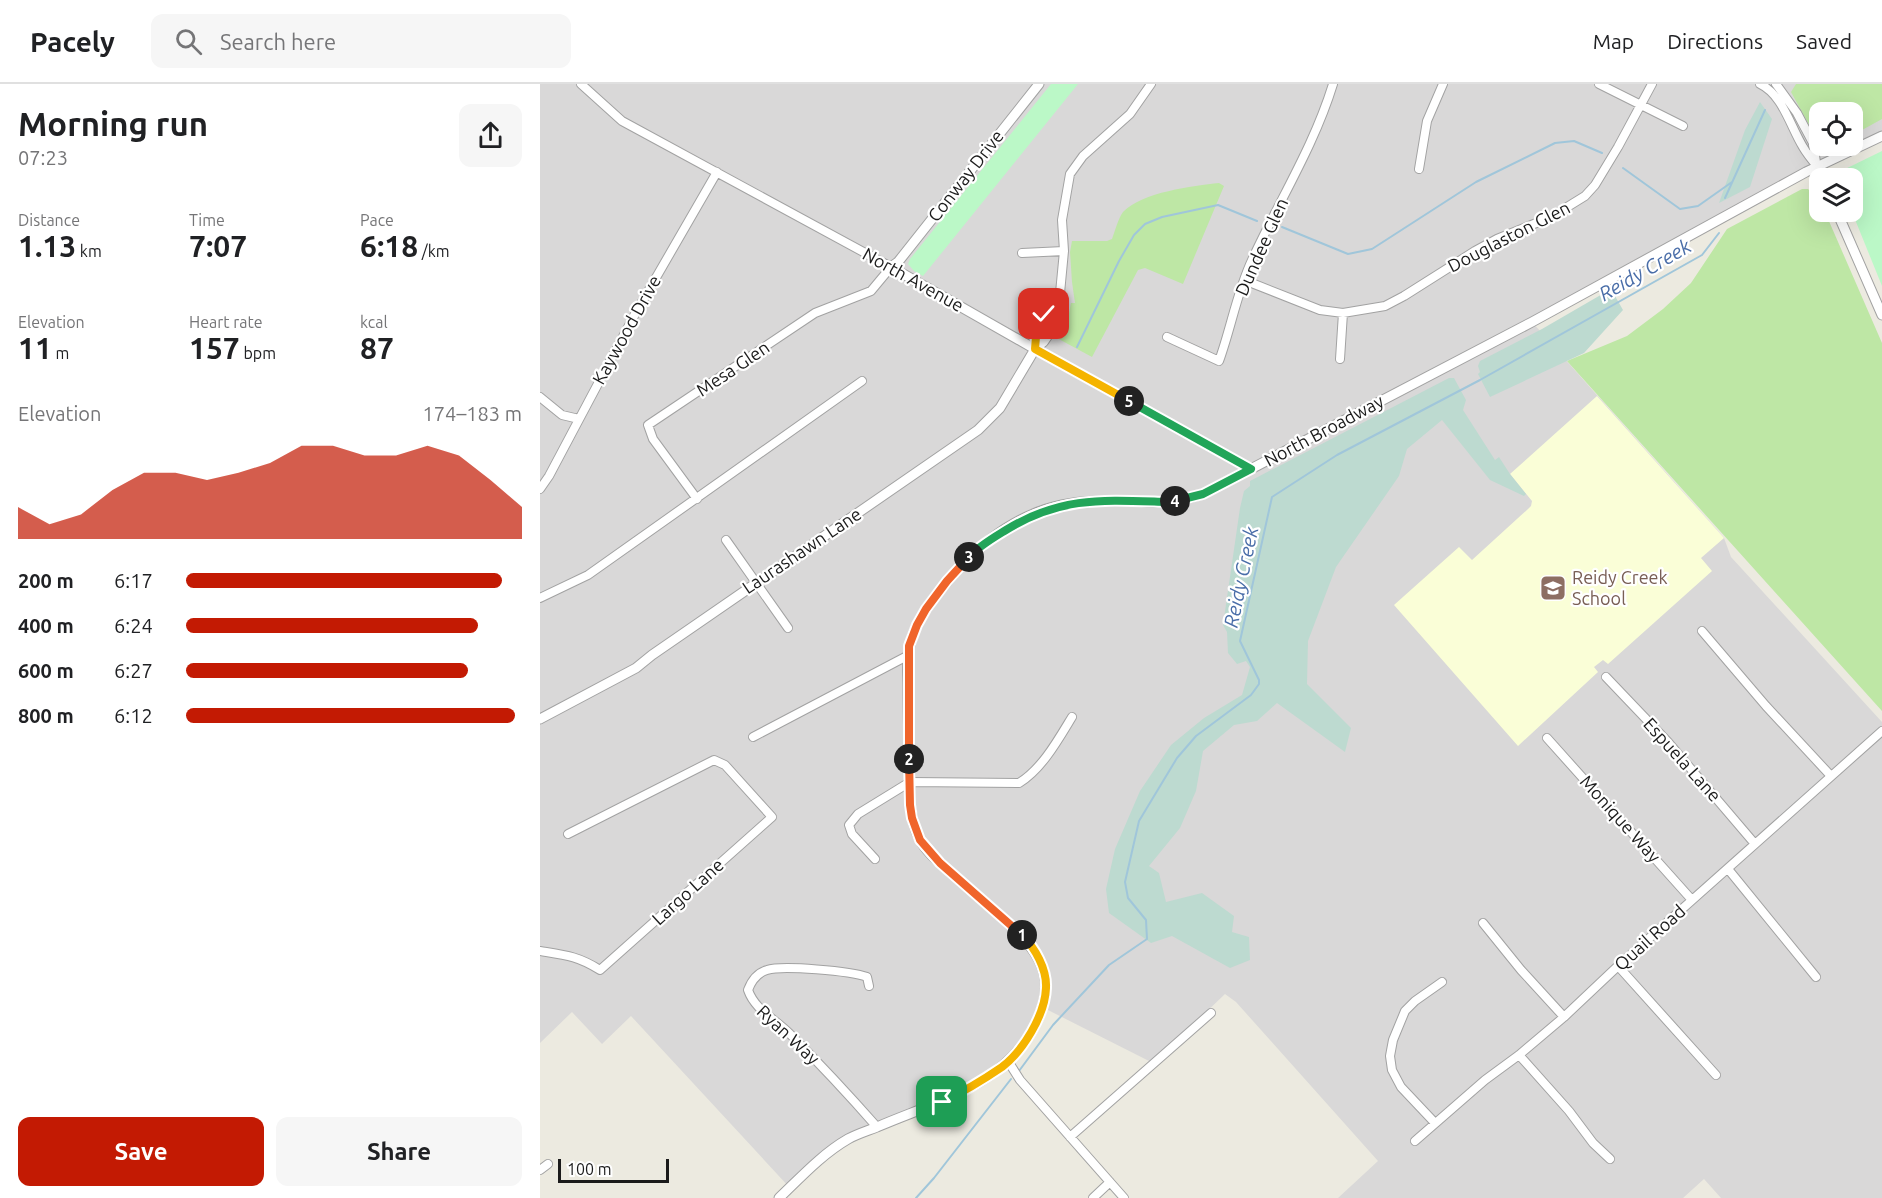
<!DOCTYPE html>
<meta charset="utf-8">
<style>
:root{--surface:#fff;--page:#f6f6f6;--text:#202124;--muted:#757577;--line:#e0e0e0;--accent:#c31a03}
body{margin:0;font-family:Ubuntu,sans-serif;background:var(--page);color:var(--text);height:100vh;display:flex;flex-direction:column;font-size:22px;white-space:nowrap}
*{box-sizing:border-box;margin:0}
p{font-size:20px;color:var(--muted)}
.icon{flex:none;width:33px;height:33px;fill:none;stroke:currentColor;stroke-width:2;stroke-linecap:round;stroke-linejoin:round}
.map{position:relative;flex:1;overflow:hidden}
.details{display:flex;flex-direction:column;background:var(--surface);width:540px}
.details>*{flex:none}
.fabs{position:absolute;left:1269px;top:18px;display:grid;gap:12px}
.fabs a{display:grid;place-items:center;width:54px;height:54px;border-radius:12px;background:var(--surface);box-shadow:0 6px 24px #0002;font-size:30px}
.scale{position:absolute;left:18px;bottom:15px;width:111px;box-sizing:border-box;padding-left:6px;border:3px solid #1b1b1b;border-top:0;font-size:16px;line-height:21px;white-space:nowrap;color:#1b1b1b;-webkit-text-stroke:4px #fff;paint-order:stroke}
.pin{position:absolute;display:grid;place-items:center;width:51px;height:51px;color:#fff;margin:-26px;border-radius:12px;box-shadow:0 3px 9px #0006}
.km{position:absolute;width:30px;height:30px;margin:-15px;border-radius:50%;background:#222;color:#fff;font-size:16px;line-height:30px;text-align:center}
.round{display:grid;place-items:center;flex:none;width:63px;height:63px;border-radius:12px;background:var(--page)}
.overview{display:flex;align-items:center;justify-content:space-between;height:102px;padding:0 18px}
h1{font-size:33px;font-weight:700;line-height:45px}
.stats{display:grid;grid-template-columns:repeat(3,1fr);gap:9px;height:102px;padding:6px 18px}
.stats div{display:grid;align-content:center}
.stats b{font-size:30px;font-weight:700}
.stats small{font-size:16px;font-weight:400}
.stats p{font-size:16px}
.chart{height:168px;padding:12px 18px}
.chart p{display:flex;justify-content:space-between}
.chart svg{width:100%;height:108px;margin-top:6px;fill:var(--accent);opacity:.7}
.action{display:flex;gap:12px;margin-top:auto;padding:12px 18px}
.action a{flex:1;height:69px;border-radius:12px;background:var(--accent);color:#fff;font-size:24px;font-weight:700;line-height:69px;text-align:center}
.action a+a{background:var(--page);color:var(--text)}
ul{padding:0 18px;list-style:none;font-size:20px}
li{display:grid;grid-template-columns:96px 72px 1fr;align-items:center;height:45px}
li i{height:15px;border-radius:8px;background:var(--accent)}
header{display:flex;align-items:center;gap:36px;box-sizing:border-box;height:84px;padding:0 30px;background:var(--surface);border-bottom:2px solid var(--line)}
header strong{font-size:28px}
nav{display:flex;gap:33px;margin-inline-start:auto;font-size:21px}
.search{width:420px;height:54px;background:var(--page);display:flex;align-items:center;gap:15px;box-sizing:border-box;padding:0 21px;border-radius:12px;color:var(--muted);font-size:22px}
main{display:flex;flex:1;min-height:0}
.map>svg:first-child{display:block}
.residential{fill:#d9d8d8;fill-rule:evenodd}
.education{fill:#fafed7}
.grass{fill:#bee7a5}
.wetland{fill:#bddad0}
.park{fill:#bbf8c7}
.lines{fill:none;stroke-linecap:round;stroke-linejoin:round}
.stream{stroke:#a0c6da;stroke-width:2}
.minor-casing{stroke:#a2a2a2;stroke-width:10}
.tertiary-casing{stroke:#a2a2a2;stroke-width:11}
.minor{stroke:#fff;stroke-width:8}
.tertiary{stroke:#fff;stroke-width:9}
.split-1-casing{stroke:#fff;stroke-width:12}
.split-2-casing{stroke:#fff;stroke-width:12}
.split-3-casing{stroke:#fff;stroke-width:12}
.split-4-casing{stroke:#fff;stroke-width:12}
.split-5-casing{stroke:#fff;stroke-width:12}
.split-6-casing{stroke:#fff;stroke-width:12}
.split-1{stroke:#f5b400;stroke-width:8}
.split-2{stroke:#f0652b;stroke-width:8}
.split-3{stroke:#f0652b;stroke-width:8}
.split-4{stroke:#22a559;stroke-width:8}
.split-5{stroke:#22a559;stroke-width:8}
.split-6{stroke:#f5b400;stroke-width:8}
.labels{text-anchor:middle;stroke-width:4.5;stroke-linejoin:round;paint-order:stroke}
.street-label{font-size:18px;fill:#1b1b1b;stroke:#fff}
.education-label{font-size:18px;fill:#785e54;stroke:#fff;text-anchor:start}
.water-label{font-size:20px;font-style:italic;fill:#496da8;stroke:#fff}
</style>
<header>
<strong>Pacely</strong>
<div class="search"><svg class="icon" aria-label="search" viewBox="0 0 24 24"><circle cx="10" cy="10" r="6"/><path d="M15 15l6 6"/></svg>Search here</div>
<nav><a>Map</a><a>Directions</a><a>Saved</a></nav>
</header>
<main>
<section class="details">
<div class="overview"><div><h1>Morning run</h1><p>07:23</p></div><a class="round"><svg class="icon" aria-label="share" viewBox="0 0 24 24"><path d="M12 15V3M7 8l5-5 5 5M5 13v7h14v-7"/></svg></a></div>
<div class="stats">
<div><p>Distance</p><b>1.13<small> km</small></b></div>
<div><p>Time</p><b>7:07</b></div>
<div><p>Pace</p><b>6:18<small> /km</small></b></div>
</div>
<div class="stats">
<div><p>Elevation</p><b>11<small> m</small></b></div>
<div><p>Heart rate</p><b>157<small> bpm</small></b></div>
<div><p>kcal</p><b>87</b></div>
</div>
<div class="chart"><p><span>Elevation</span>174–183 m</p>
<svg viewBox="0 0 160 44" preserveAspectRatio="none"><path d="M0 44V31L10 38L20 34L30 24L40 17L50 17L60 20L70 17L80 13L90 6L100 6L110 10L120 10L130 6L140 10L150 20L160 31V44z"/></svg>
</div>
<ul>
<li><b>200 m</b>6:17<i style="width:94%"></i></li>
<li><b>400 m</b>6:24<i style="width:87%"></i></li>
<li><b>600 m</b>6:27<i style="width:84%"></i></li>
<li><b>800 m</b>6:12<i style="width:98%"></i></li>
</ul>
<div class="action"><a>Save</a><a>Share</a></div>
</section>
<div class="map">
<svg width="1342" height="1114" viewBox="0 0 1342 1114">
<rect width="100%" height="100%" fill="#eceae0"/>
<path class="residential" d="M0,0H1342V52L992,238L1184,454L1191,473L1342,638V1114H1181L1164,1095L1143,1114H798L838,1077L696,918L685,910L613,979L502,923L479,965L420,1009L308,1055L250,1104L91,932L62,960L32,928L0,959ZM1280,28H1312V62H1280Z"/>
<path class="education" d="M1057,312L1184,454L1161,474L1172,487L1068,580L1063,576L1054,583L1058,588L978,662L854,521L919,463L932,476L988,425L991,422L992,417L970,390Z"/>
<path class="grass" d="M1256,0H1342V35L1313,51L1312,28H1280L1279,59L1251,8Z
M679,99L684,102L643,200L605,184L598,186L552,273L515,253C528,245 528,233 531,219H535L532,198L530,168L532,157H567L572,155C575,147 578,135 583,128C602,108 653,102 679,99Z
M1262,105H1268L1279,116L1280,128H1285L1342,259V627L1027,277L1087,252L1123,225L1151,199L1187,145Z"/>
<path class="wetland" d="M1220,18L1232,35L1210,103L1179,119L1205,46Z
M1071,205L1083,226L1044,269L950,313L938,290L940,288L938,282L940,277L1002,245Z
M909,294H914L926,316L923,326L955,376L959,373L970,390L986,410L984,412L950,396L902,336L867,365L859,392L796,483L768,557L767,600L811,644L805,668L737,619L717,637L694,641L663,667L656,707L640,744L609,782L619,789L626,818L662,809L694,832L692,848L709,853L710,876L690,884L632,852L611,859L569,829L566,805L575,765L600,707L631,661L664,634L702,611L710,583L706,577L697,580L688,569L687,548L683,541L700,424L704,407L710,402V397Z"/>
<path class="park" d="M511,0H538L383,192L374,187L368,180L370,175Z
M1342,67V202L1312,128V94H1299L1297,89Z"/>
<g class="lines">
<path class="stream" d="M1083,84L1140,125L1158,122L1192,98
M1185,114L1225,26
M742,143L808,170L832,165L936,98L1015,59L1034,57L1062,69
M537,263L579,177L594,151L605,140L622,133L678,121L717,137
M479,987L513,941L569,881L607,855L606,836L588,814L585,798L599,737L637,674L656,652L711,611L719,600V596L700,557L732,413L797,371L940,296L1162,171L1179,149
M376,1114L394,1094L471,995"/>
<defs>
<path id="minor" d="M41,0L82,37L351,183L331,207L275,229L108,341L113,355L157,415
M1059,0L1143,42
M1220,0C1243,11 1250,42 1263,63C1267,70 1272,76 1277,82
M1236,0L1257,29L1273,59L1276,78
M879,85L887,37L903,0
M482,169L524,167
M704,196L780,226L803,229L845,222L864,212L935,167L957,155L1011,133L1045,112L1055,101L1078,63L1112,0
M511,225L514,214L520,209
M502 235a10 10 0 1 1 20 0a10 10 0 1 1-20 0Z
M519,228L523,218L520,209L524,167L522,136L530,90L543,72L590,30L611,0
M627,253L679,277C691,244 697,208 712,176C739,117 774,62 793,0
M495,265L504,258L513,245
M495,265L496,253L503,240
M800,275L803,229
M0,313L22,331L39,335
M0,405L9,392L95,230L177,88
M186,456L248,544
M0,514L48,491L322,297
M1162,547L1226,622L1291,692
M1066,593L1128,658L1215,760
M213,653L369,571
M1007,654L1152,816
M335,775L312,750L309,741L318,730L370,698L479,699C502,685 518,656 532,633
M1188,785L1276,893
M943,839L981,886L1024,933
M0,867C25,871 38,872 60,886L232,733L185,681L174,676L28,750
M1078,882L1176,991
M329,902L327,893C311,887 242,881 227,886C217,889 211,898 208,906C215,926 234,934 249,949C279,979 308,1010 337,1043
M979,971L1029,1027L1053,1059L1070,1075
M468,977L480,996L584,1114
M895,1039L861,1003L852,986L850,972L853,956L865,927L875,917L902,898
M530,1053L671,929
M875,1057L945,996L979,971L1024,933L1078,882L1342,647
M0,1086L8,1080
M553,1114L570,1098"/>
<path id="tertiary" d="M499,0L358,178L351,183L495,265L711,385
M1277,82L1282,94
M1297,128L1342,231
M0,635L96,584L112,571L438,346L460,324L495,265
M239,1114C260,1094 282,1070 308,1055C317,1050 327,1047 337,1043C392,1019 460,1003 492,947C522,894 499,866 459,831C443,817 427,803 411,789C400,779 387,769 380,756C374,745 372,733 370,721C370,682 368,642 368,602C368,589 366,574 370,561C374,543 384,527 395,513C426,471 469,432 522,421C546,416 571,417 595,417C606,418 617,419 627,418C639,417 651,413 663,410L992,238L1266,88L1342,52"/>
</defs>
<use href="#minor" class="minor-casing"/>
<use href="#tertiary" class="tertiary-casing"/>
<use href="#minor" class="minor"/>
<use href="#tertiary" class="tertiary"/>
</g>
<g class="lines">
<defs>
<path id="split-1" d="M402,1018C423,1008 443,996 462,983C483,967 505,931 506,904C507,885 495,864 482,851"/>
<path id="split-2" d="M369,675L370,721L372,734L380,756L400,779L482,851"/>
<path id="split-3" d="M369,675V562L377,541L386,525L407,497L429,473"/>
<path id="split-4" d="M429,473C439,462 453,454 466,446C521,412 564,416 626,418L635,417"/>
<path id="split-5" d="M589,317L711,385L663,410L635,417"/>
<path id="split-6" d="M504,230L502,235L503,240L496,253L495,265L589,317"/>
</defs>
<use href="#split-1" class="split-1-casing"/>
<use href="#split-2" class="split-2-casing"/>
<use href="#split-3" class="split-3-casing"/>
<use href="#split-4" class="split-4-casing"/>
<use href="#split-5" class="split-5-casing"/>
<use href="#split-6" class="split-6-casing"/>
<use href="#split-1" class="split-1"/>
<use href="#split-2" class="split-2"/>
<use href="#split-3" class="split-3"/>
<use href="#split-4" class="split-4"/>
<use href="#split-5" class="split-5"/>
<use href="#split-6" class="split-6"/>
</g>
<defs>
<symbol id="school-square" viewBox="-11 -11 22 22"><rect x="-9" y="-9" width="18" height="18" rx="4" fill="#8d6e63" stroke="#fff"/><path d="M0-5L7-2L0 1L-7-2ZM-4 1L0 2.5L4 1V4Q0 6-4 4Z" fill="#fff"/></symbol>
</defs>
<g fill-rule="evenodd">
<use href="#school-square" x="998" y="489" width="30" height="30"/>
</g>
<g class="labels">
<g class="street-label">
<text transform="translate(426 92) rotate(-52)" y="6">Conway Drive</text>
<text transform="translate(969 153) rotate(-27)" y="6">Douglaston Glen</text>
<text transform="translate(722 163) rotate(-66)" y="6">Dundee Glen</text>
<text transform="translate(373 196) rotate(29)" y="6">North Avenue</text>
<text transform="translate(87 246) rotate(-61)" y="6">Kaywood Drive</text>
<text transform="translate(193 285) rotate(-34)" y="6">Mesa Glen</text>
<text transform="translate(784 347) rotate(-28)" y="6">North Broadway</text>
<text transform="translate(262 467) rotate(-34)" y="6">Laurashawn Lane</text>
<text transform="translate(1142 676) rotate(48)" y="6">Espuela Lane</text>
<text transform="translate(1080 735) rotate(48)" y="6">Monique Way</text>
<text transform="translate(148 808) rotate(-42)" y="6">Largo Lane</text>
<text transform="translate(1110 854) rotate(-42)" y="6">Quail Road</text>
<text transform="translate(248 951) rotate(43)" y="6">Ryan Way</text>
</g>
<g class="education-label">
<text x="1032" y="500">Reidy Creek<tspan x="1032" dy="21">School</tspan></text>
</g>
<g class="water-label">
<text transform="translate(1105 186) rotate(-30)" y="7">Reidy Creek</text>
<text transform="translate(701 493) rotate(-78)" y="7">Reidy Creek</text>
</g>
</g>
</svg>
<div class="fabs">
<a><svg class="icon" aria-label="locate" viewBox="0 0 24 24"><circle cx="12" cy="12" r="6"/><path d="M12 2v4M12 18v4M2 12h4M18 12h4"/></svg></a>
<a><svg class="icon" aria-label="layers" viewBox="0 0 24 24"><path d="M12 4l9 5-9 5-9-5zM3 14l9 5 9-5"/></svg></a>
</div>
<div class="scale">100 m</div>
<div class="pin" style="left:402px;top:1018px;background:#1e9e55"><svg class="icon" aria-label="arrive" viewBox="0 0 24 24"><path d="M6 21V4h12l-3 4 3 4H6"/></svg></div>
<div class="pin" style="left:504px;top:230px;background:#d93025"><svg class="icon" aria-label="check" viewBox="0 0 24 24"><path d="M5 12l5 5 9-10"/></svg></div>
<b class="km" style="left:482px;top:851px">1</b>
<b class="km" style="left:369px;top:675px">2</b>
<b class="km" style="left:429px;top:473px">3</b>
<b class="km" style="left:635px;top:417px">4</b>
<b class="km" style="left:589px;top:317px">5</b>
</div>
</main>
